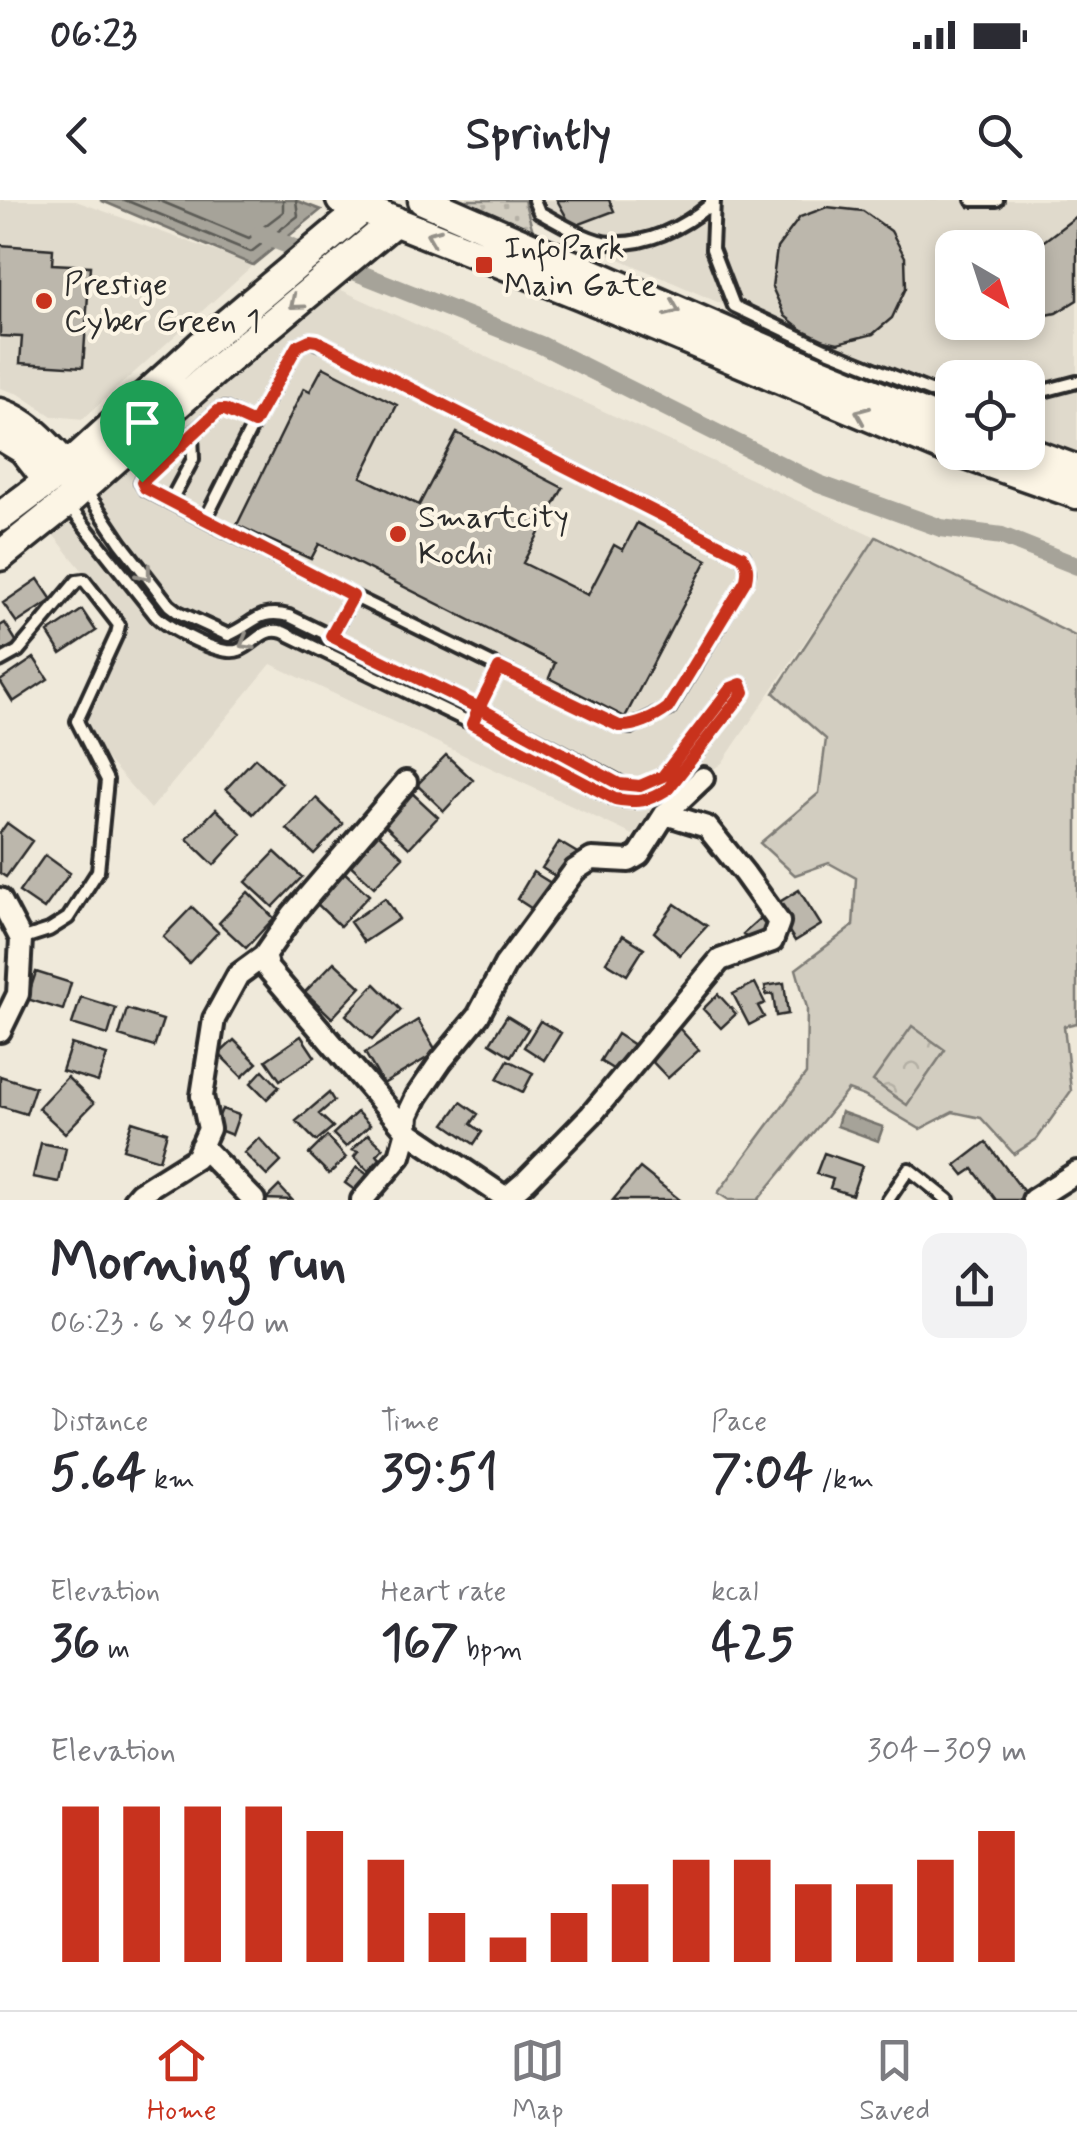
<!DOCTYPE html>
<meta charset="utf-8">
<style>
:root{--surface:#fff;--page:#f2f2f3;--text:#2b2b33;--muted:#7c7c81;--line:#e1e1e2;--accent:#c8321e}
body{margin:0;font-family:Mynerve,sans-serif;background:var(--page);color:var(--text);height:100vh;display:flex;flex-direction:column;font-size:38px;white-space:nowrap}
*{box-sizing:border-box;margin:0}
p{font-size:32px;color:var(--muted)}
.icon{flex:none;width:55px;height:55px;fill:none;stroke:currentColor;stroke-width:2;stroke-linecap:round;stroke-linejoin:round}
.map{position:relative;height:1000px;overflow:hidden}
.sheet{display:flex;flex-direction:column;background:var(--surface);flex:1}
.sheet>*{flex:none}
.needle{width:65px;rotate:141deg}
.fabs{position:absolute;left:935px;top:30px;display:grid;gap:20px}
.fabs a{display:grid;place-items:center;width:110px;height:110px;border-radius:20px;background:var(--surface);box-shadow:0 5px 15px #0003;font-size:50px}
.pin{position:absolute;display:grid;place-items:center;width:85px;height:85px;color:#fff;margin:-102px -42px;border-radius:50% 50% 50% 0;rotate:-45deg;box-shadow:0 0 10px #0007}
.pin .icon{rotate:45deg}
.round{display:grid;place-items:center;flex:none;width:105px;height:105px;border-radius:20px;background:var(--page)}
.summary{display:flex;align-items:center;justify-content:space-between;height:170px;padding:0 50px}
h1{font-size:55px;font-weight:800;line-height:75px}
.metrics{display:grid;grid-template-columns:repeat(3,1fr);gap:15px;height:170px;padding:10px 50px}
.metrics div{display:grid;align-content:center}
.metrics b{font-size:50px;font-weight:800}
.metrics small{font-size:28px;font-weight:400}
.metrics p{font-size:28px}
.chart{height:280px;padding:20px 50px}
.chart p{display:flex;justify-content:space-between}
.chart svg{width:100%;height:180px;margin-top:10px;stroke:var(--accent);stroke-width:6}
.status{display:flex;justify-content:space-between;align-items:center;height:70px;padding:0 50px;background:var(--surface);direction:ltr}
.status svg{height:28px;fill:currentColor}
header{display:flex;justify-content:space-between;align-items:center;height:130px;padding:0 50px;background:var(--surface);font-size:45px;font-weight:800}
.dock{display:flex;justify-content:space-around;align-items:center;height:140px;border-top:2px solid var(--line);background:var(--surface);font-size:28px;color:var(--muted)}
.dock a{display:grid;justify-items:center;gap:5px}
.dock .on{color:var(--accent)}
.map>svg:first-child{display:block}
.built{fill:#e0dacc;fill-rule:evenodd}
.grass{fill:#d2cdc0;stroke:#7e7c76;stroke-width:2.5}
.forest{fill:url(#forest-crowns);stroke:#7e7c76;stroke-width:2.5}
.garden{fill:url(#garden-dots);stroke:#7e7c76;stroke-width:2.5}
.water{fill:#a6a399;stroke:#75736d;stroke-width:2.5}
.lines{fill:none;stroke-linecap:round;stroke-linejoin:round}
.shore{stroke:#5c5b57;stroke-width:2.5}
.canal{stroke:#a6a399;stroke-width:18}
.building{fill:#bcb7ac;stroke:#2b2b2b;stroke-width:2.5}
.lane-casing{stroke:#2b2b2b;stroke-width:18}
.street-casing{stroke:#2b2b2b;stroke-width:28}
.secondary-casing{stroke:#2b2b2b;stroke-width:35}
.lane{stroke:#fcf5e5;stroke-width:10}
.street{stroke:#fcf5e5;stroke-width:20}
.secondary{stroke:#fcf5e5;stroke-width:28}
.oneway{stroke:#949088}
.route-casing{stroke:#fff;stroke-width:20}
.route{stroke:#c8321e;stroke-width:12}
.poi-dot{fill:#c8321e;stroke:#fcf5e5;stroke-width:4}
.labels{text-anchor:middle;stroke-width:8;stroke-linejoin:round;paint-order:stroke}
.poi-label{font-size:32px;fill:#2b2b2b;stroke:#fcf5e5;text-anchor:start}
</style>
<div class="status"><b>06:23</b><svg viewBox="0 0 49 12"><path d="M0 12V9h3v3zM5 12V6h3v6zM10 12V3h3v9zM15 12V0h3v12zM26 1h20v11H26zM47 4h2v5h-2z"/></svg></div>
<header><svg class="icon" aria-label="back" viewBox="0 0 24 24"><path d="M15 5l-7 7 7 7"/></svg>Sprintly<svg class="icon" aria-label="search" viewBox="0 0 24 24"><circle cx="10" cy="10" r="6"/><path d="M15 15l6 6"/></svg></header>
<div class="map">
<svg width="1077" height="1000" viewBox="0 0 1077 1000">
<defs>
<pattern id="forest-crowns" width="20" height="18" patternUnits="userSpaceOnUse" patternTransform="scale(2.5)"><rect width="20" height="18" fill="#d2cdc0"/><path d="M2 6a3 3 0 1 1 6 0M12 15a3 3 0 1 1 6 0" fill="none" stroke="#b4b0a5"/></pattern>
<pattern id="garden-dots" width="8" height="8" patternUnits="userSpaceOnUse" patternTransform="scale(2.5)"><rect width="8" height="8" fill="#d2cdc0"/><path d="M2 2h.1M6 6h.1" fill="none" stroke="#b4b0a5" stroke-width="1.8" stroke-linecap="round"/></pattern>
</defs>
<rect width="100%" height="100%" fill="#efe9da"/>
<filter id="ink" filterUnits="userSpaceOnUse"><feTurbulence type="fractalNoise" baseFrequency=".01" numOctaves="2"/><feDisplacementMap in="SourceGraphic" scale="20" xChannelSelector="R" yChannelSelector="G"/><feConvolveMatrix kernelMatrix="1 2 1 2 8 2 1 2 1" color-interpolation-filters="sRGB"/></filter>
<g filter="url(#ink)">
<path class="built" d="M0,0H73L253,65L83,219L52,216L19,194L0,188Z
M485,0H1077V259L1028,237V178H952V205ZM952,48H1028V122H952Z
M337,88L876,337L722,563L667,602L633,635L271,464L151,609L78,526L124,422L43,322Z"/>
<path class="grass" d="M876,337L1077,437V823L1064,826L1071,891L1037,939L1014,954L981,918L953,912L920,929L864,896L848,890L758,1000H729L718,993L806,874L807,808L796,769L853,726L856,678L829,663L795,675L760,643L819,593L826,539L774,493Z"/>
<path class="forest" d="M912,826L945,850L907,905L873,881Z"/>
<path class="garden" d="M457,0H524L533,31Z"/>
<path class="water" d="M100,0H295L321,10L253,65Z
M841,912L883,927L878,941L837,926Z"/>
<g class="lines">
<path class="shore" d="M125,0L251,52L298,16L296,0
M158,0L249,38L283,12V0"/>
<path class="canal" d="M260,34L541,145L819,284L941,328L1002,336L1077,366"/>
</g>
<path class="building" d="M557,0H609L614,11L572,27Z
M827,7L863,11L891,31L905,57L906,88L892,118L873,134L838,143L811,137L785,116L772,87L777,48L800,17Z
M1077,16V100L1056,113L1028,119V53Z
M0,45L53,49L52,64L90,66L83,167L20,163L22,137L0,136Z
M323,167L397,205L361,277L419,305L457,233L563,288L523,363L588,395L614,345L623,350L637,323L707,360L625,517L549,478L555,463L319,344L311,359L237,325L304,188L310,191Z
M38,379L52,400L17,423L3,403Z
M82,410L96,431L61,454L48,433Z
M5,423L18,444L0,456V426Z
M34,458L48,479L13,502L0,481Z
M446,555L473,580L444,611L417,585Z
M255,558L282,583L253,614L226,589Z
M411,592L438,617L409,648L382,622Z
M316,598L343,624L314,654L287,629Z
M216,609L242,634L214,665L187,639Z
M7,623L32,641L6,677L0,673V633Z
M376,631L403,657L374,687L347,662Z
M559,642L579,654L563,681L542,668Z
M275,652L302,677L273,707L246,682Z
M45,655L70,673L44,709L19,692Z
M342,670L369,695L340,726L313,700Z
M533,672L554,685L537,712L517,699Z
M799,690L821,725L795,741L773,706Z
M248,692L274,718L246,748L219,723Z
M385,698L399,719L364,742L350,722Z
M675,704L707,726L680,755L654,732Z
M192,707L218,732L189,763L163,737Z
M760,719L781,742L765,757L743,734Z
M623,735L644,748L627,775L606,762Z
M334,762L361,787L332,818L305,792Z
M36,772L71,783L63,810L27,799Z
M755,783L765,803L758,806L764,817L749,825L733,794Z
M784,783L788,814L776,816L773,794L766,795L765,786Z
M375,784L401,810L372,840L346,815Z
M718,794L736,814L721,828L703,809Z
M81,797L116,808L108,835L72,824Z
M127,809L163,820L154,847L119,836Z
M507,816L528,829L511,856L490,843Z
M418,820L437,852L383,884L365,853Z
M540,821L561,833L544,860L524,847Z
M679,828L699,850L668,878L648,857Z
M617,834L637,847L621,874L600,861Z
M301,836L315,857L280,880L266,860Z
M234,840L257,863L242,877L219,854Z
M71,844L107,855L98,882L62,871Z
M508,860L533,873L523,892L497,879Z
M263,870L279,887L267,899L251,883Z
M0,876L35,887L26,914L0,906Z
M67,877L94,903L65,933L38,908Z
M329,893L334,901L319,914L333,927L316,941L296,921Z
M461,902L478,914L471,924L482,932L474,944L445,924Z
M222,909L239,915L232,935L214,928Z
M357,912L370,925L346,947L333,934Z
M132,921L167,932L159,960L123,949Z
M368,934L383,948L377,955L380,959L368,971L354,957L358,952L352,950Z
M327,936L346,958L329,974L309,954Z
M259,938L281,962L267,976L244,953Z
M986,942L1027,996L1021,1000H996L973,969L964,975L956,965Z
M41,943L66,948L59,982L33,977Z
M824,953L862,966L852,995L830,988L833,979L816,974Z
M357,967L372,978L360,994L345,983Z
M640,968L680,1000H613Z
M279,986L292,1000L266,999Z"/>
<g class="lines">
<defs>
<path id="lane" d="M534,0L539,12C558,22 589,42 611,43C649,45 682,28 711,4V0
M714,0L712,49L734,106L825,149L935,193L952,196
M972,0H997
M310,140L327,146L743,356L748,371L746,380L669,509L630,527L610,522L353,396L145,289L141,282L145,277L219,210L225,209L254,223L297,146Z
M1028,195L1077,182
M170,302L193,259L192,234
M68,305L156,416C169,429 222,457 239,450C256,444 262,426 283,432L471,523L615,599C639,603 647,602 668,589L744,491L741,484L731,488L663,576L640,587H628L479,508L289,416C258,408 253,425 228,435L178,412L169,405L121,343L84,288
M205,320L254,223
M329,441L353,396
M0,461L18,451L77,381L84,380L119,425L117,434L77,521L107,580L98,671L68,718L49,730L21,739
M477,512L499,468
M888,1000L909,969L948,1000"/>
<path id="street" d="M406,582L293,714L264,756L268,769L407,931L506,998L526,981L591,915L720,760L772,741L779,722L744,673L707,627L665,614
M0,699L21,739L18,794L0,831
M201,946L254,1000
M134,1000L140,993L196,958L209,929L202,896L214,819L238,775L264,756
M362,1000L400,956L407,931L408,915L417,896L441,861L478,816L505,765L575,670L592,659L629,661L639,655L665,614L703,578
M1033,1000L1077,972"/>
<path id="secondary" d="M341,0L581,95L952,251
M423,0L782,156L952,226
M0,213C29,223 47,245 67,267
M0,235L23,249L48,281
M958,252L1077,294
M1028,252L1077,270
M0,317L67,267L200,146L363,9
M0,356L66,303L218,168L395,21"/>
</defs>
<use href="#lane" class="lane-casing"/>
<use href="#street" class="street-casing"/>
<use href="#secondary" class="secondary-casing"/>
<use href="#lane" class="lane"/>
<use href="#street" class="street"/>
<use href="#secondary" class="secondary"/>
</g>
<defs><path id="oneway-chevron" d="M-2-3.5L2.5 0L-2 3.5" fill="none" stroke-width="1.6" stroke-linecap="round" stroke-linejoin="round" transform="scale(2.5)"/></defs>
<g class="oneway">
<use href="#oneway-chevron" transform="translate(433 36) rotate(-158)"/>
<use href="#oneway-chevron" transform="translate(296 103) rotate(140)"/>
<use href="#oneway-chevron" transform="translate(673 109) rotate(23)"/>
<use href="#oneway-chevron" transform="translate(862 214) rotate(-157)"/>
<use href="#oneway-chevron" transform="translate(145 374) rotate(52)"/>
<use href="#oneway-chevron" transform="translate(246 443) rotate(150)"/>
</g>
</g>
<g class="lines" filter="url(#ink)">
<defs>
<path id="route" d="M142,282L145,288L353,396L331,436L479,508L472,524L615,599C639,603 647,602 668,589L744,492L741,484L731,488L663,576L640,586L619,584L479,508L499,468L619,526C635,527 655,518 668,508L746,380C748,371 748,365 742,356L317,141L310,140L297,146L254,223L225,210H219L142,282"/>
</defs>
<use href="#route" class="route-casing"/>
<use href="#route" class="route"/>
</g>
<g class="poi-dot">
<rect x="474" y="55" width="20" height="20" rx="5"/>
<circle cx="44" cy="101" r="10"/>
<circle cx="398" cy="334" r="10"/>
</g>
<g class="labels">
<g class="poi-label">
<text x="504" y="58">InfoPark<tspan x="504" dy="37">Main Gate</tspan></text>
<text x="64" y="94">Prestige<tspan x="64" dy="37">Cyber Green 1</tspan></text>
<text x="418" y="327">Smartcity<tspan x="418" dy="37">Kochi</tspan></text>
</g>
</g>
</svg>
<div class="fabs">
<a><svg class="needle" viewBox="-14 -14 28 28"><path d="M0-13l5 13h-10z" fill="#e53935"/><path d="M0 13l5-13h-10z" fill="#7c7c81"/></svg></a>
<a><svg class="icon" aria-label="locate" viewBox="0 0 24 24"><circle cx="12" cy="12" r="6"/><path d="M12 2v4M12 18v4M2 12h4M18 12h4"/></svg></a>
</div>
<div class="pin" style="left:142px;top:282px;background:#1e9e55"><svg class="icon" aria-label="arrive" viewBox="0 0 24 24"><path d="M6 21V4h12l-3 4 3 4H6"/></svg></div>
</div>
<section class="sheet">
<div class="summary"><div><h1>Morning run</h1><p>06:23 · 6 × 940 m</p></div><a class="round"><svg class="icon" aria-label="share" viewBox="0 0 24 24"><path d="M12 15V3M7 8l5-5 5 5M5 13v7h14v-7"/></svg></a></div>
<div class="metrics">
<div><p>Distance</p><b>5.64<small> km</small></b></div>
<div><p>Time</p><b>39:51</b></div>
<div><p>Pace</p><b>7:04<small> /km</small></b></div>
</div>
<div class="metrics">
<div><p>Elevation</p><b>36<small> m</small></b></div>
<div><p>Heart rate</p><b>167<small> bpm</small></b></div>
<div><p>kcal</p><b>425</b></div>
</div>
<div class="chart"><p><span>Elevation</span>304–309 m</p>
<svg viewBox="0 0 160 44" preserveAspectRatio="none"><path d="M5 44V6M15 44V6M25 44V6M35 44V6M45 44V12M55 44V19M65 44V32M75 44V38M85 44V32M95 44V25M105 44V19M115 44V19M125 44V25M135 44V25M145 44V19M155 44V12"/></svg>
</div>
</section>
<nav class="dock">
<a class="on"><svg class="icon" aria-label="home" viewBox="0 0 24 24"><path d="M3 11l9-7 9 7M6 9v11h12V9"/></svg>Home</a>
<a><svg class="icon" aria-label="map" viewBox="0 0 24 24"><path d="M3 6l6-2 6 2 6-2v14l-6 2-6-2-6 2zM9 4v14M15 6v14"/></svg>Map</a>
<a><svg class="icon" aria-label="saved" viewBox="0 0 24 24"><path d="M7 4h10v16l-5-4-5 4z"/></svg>Saved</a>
</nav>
